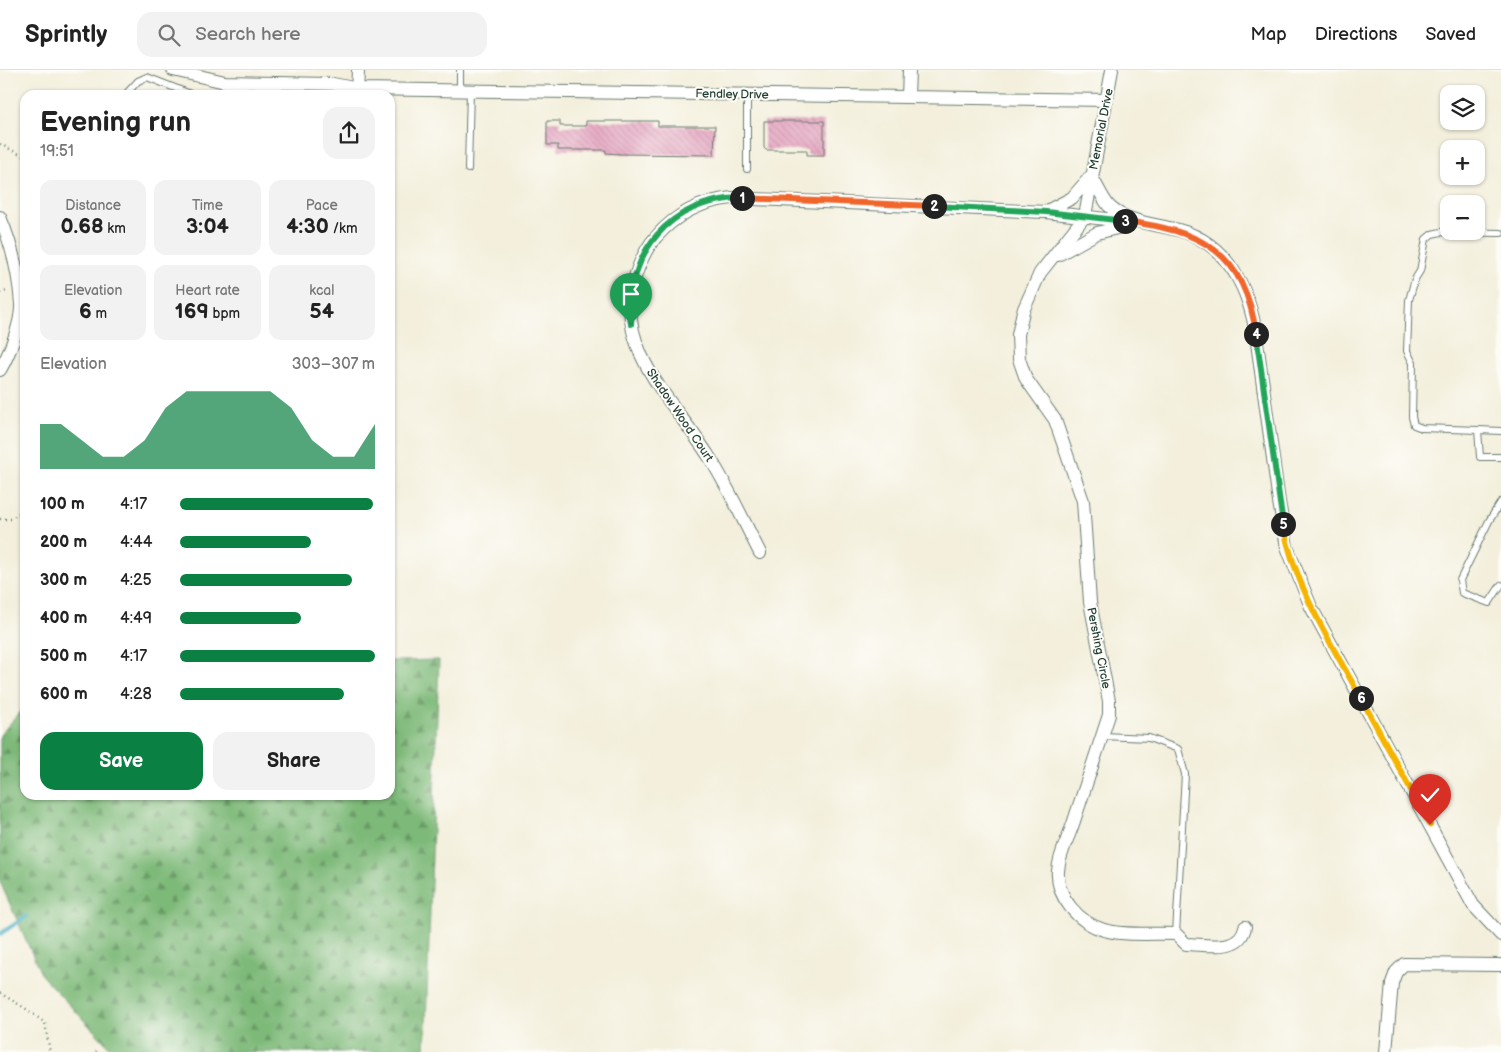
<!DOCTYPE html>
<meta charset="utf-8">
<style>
:root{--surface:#fff;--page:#f2f2f2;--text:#222;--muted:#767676;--line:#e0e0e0;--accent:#0b8043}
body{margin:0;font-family:"Balsamiq Sans",sans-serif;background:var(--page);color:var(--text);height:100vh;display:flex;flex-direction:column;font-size:19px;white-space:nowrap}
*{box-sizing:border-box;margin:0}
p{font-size:16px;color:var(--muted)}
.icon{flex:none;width:28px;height:28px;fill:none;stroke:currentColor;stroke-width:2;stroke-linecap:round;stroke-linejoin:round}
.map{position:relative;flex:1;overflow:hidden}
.sheet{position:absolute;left:20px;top:20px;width:375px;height:710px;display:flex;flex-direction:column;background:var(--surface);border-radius:15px;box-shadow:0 1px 4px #0004}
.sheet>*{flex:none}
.controls{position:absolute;left:1440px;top:15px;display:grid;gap:10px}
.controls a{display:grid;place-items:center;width:45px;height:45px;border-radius:10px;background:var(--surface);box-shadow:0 1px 4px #0004;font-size:25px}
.pin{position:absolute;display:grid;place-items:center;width:42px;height:42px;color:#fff;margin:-51px -21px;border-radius:50% 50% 50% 0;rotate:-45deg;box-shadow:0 0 5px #0007}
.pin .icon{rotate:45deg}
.km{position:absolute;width:25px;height:25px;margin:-12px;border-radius:50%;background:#222;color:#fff;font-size:14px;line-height:25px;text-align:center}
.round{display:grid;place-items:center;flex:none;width:52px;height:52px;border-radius:15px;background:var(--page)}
.summary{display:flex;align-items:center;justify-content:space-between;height:85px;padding:0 20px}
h1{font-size:28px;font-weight:700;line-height:38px}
.figures{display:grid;grid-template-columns:repeat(3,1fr);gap:8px;height:85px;padding:5px 20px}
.figures div{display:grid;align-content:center;border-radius:12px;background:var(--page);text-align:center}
.figures b{font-size:21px;font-weight:700}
.figures small{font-size:14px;font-weight:400}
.figures p{font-size:14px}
.chart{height:140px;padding:10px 20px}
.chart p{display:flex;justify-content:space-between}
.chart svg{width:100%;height:90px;margin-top:5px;fill:var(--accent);opacity:.7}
.cta{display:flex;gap:10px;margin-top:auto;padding:10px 20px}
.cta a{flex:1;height:58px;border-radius:15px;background:var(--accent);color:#fff;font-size:20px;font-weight:700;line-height:58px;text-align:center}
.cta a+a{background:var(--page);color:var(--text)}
ul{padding:0 20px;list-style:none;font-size:16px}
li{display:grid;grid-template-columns:80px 60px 1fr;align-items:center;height:38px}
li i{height:12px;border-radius:6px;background:var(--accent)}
header{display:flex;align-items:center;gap:30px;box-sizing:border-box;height:70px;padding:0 25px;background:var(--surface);border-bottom:1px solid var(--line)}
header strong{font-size:24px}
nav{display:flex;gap:28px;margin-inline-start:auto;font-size:18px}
.search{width:350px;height:45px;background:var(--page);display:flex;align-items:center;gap:12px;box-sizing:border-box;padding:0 18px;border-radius:15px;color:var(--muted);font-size:19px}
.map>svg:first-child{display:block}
.forest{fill:url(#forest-firs);stroke:#4e7b56}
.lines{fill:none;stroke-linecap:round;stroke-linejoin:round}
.stream{stroke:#45adc4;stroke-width:4}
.building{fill:url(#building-back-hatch)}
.service-casing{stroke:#697b6f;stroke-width:8}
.minor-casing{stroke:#697b6f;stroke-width:14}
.path{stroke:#697b6f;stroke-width:2.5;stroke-dasharray:1 4;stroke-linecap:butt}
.service{stroke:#fff;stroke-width:6}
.minor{stroke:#fff;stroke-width:12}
.split-1-casing{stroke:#fff;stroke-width:10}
.split-2-casing{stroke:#fff;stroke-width:10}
.split-3-casing{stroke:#fff;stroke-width:10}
.split-4-casing{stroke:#fff;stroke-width:10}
.split-5-casing{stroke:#fff;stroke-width:10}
.split-6-casing{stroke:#fff;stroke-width:10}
.split-7-casing{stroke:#fff;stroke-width:10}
.split-1{stroke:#22a559;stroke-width:6}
.split-2{stroke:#f0652b;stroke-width:6}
.split-3{stroke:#22a559;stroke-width:6}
.split-4{stroke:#f0652b;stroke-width:6}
.split-5{stroke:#22a559;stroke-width:6}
.split-6{stroke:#f5b400;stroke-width:6}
.split-7{stroke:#f5b400;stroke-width:6}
.labels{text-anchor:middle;stroke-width:4;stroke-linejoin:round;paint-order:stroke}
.street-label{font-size:12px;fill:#1f3d34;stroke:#fdfcf7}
</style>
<header>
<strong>Sprintly</strong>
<div class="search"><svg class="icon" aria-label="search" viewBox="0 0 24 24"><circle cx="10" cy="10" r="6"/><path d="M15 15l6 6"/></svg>Search here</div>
<nav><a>Map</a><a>Directions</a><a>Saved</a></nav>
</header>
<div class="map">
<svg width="1501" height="982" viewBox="0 0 1501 982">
<defs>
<pattern id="forest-firs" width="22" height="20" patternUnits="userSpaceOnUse" patternTransform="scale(1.25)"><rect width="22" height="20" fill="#7db978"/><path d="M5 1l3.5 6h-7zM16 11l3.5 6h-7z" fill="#669863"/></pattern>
<pattern id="building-back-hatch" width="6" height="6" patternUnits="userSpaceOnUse" patternTransform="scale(1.25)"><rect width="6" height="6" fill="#e49cbc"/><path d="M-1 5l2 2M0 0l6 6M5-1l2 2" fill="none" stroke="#b8809a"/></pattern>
</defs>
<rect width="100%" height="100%" fill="#fdfcf7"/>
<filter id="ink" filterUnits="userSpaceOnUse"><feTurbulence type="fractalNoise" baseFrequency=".02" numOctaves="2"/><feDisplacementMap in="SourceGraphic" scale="10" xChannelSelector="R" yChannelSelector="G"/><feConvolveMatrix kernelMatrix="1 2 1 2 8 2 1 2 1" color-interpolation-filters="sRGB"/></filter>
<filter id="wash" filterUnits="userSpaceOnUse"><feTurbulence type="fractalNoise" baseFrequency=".0096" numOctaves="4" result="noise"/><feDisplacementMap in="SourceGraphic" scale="20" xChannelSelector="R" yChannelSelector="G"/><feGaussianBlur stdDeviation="1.12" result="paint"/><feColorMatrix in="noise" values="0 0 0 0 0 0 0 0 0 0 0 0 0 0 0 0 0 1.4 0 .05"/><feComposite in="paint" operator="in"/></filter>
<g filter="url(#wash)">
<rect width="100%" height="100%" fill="#f3efdc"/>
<path class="forest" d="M439,590L425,982H114L42,906L0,812V665L25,636V725H390V591Z"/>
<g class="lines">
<path class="stream" d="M0,864L27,846"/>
</g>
<g id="blocks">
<path class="building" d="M547,51H560V56H586V51H658V56H715L714,85L620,84L606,83V80H558V75H547Z
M764,51H824V85H807V80H766L764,78Z"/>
</g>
</g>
<g filter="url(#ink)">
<use href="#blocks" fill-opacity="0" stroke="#697b6f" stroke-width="1"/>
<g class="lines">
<defs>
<path id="service" d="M460,20V0
M125,25L138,11L147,7L193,25
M747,25V99
M468,99L470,20
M1478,360L1422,358L1414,355L1412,347L1413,293L1407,281L1409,230L1415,209L1420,201L1426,169L1432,164L1441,162L1501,163
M1501,361L1478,360L1480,387H1501
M1501,432L1489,451L1460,510L1462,523L1489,533L1501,515
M1102,666L1149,668L1178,679L1185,704L1176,864"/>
<path id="minor" d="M173,0L225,12L333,14L358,19L1107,30
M1112,0L1085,146L1040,203L1023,241L1018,265L1019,289L1026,309L1055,350L1083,431L1090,532L1109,631V645C1097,681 1085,717 1073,754C1068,769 1059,784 1058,801C1056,827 1079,853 1104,860C1124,866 1155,863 1176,864L1186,874C1205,874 1240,883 1245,857
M357,25L358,0
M908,27L909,0
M1091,106C1097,115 1102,128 1109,136C1122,150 1151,154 1169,158C1222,167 1246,211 1255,258L1279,432L1287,477L1311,537L1473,835L1501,865
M1047,141L1072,128L1091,106
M0,147C11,173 19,205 21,234C22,252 9,285 0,300
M1058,185L1097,163L1129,155
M760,483C743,450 728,416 708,385C675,333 614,279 634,210C639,194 645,179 656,167C676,144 702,131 732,128L1046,142L1131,152
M1386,982L1392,913L1396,902L1404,894L1501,895"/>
</defs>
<use href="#service" class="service-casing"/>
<use href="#minor" class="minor-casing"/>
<path class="path" d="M0,74L25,87
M0,223L7,221
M0,449H11L19,443L25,419
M0,923L28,940L45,953L50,982
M96,982L99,979"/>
<use href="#service" class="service"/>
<use href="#minor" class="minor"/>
</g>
</g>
<g class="lines" filter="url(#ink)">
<defs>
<path id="split-1" d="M631,254C625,183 670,129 742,128"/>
<path id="split-2" d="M742,128L934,136"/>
<path id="split-3" d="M934,136L1046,142L1125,151"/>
<path id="split-4" d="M1125,151C1201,161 1245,181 1256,264"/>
<path id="split-5" d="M1256,264L1283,454"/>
<path id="split-6" d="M1283,454C1295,517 1330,572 1361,628"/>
<path id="split-7" d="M1361,628L1430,755"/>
</defs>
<use href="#split-1" class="split-1-casing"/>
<use href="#split-2" class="split-2-casing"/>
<use href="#split-3" class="split-3-casing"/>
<use href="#split-4" class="split-4-casing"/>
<use href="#split-5" class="split-5-casing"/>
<use href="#split-6" class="split-6-casing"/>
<use href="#split-7" class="split-7-casing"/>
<use href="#split-1" class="split-1"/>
<use href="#split-2" class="split-2"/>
<use href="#split-3" class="split-3"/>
<use href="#split-4" class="split-4"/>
<use href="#split-5" class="split-5"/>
<use href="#split-6" class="split-6"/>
<use href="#split-7" class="split-7"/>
</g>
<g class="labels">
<g class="street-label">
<text transform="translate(732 24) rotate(1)" y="4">Fendley Drive</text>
<text transform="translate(1101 59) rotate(-79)" y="4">Memorial Drive</text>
<text transform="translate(680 345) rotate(56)" y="4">Shadow Wood Court</text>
<text transform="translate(1099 578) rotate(79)" y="4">Pershing Circle</text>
</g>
</g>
</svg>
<div class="controls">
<a><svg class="icon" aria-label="layers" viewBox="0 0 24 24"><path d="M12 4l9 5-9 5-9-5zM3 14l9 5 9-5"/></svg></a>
<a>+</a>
<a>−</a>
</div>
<div class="pin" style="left:631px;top:254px;background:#1e9e55"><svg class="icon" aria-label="arrive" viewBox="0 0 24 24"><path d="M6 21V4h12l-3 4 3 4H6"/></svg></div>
<div class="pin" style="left:1430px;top:755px;background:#d93025"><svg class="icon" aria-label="check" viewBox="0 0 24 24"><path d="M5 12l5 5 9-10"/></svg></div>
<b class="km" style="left:742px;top:128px">1</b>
<b class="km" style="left:934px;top:136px">2</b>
<b class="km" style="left:1125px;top:151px">3</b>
<b class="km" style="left:1256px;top:264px">4</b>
<b class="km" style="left:1283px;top:454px">5</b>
<b class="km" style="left:1361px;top:628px">6</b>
<section class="sheet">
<div class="summary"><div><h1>Evening run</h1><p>19:51</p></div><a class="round"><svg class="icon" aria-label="share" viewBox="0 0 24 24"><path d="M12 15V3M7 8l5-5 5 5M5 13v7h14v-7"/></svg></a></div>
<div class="figures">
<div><p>Distance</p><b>0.68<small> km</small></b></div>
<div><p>Time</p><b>3:04</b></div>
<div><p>Pace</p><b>4:30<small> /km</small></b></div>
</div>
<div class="figures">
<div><p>Elevation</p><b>6<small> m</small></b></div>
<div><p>Heart rate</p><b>169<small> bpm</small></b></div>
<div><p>kcal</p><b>54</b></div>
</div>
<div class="chart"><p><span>Elevation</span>303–307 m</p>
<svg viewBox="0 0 160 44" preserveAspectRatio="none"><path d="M0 44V22L10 22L20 30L30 38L40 38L50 30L60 14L70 6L80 6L90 6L100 6L110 6L120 14L130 30L140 38L150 38L160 22V44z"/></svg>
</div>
<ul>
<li><b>100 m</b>4:17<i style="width:99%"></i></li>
<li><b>200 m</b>4:44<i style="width:67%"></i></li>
<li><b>300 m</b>4:25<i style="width:88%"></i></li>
<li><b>400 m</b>4:49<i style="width:62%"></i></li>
<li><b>500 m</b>4:17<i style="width:100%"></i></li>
<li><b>600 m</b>4:28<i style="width:84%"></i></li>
</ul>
<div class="cta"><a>Save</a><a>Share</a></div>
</section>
</div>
